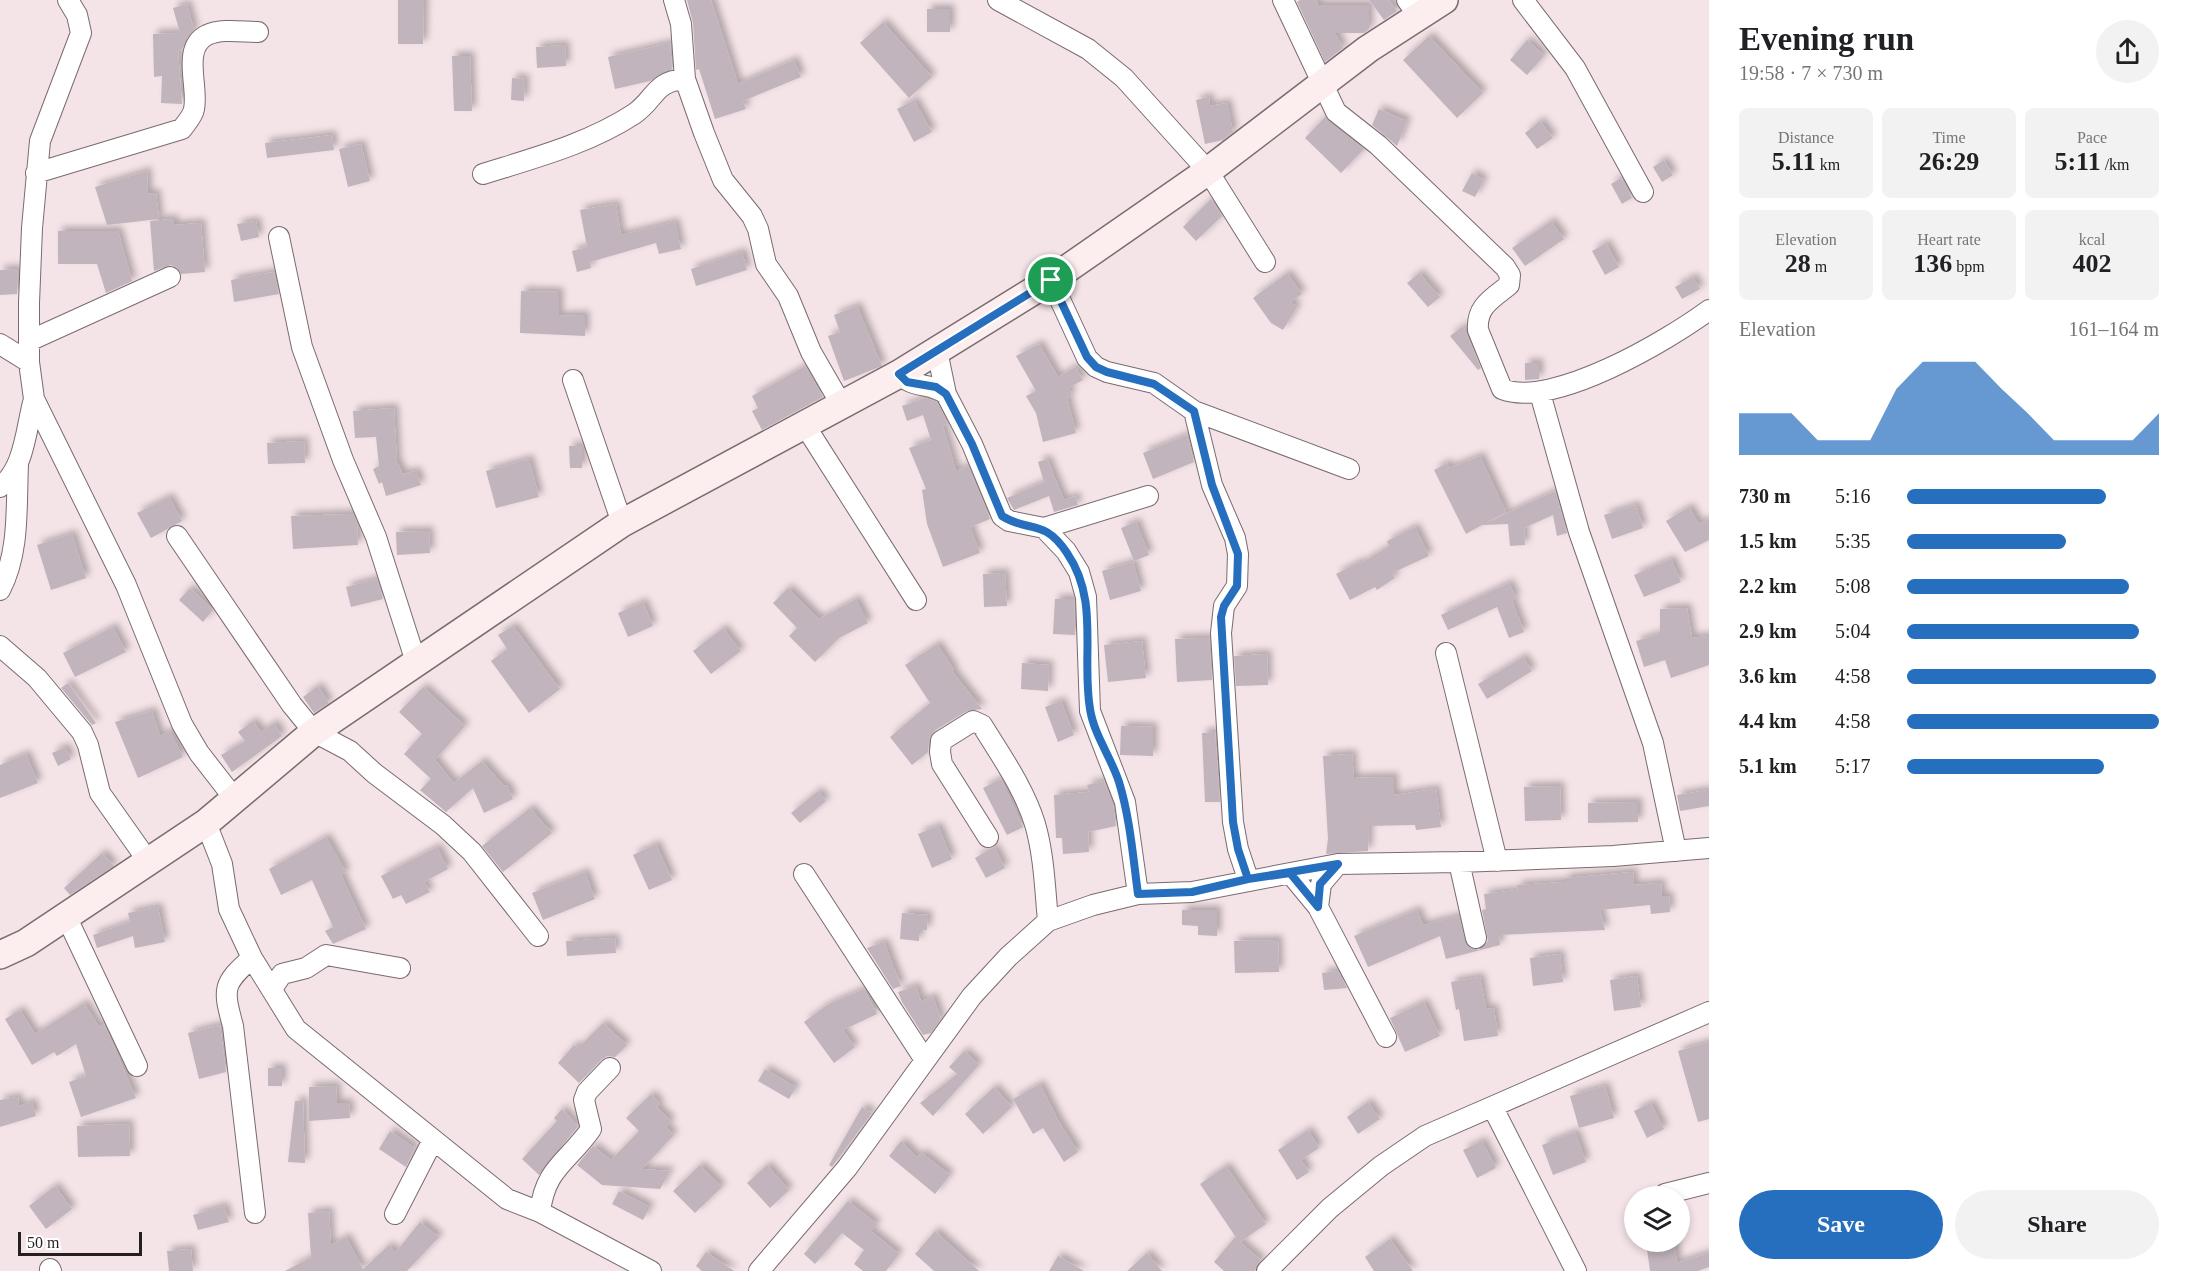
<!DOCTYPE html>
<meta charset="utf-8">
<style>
:root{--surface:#fff;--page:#f2f2f2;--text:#202124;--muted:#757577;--accent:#266ebe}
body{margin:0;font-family:Georgia,serif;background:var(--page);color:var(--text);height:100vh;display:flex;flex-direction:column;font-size:22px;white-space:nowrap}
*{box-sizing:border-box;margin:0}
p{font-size:20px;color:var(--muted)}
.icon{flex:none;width:33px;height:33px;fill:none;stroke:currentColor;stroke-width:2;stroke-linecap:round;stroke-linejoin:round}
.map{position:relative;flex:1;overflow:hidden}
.drawer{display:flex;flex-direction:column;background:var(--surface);width:480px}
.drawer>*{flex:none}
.buttons{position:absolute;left:1624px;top:1186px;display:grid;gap:12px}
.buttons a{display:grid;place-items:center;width:66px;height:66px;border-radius:50%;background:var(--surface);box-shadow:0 3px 9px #0003;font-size:30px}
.scale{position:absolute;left:18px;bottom:15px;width:124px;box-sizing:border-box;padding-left:6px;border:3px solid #251f21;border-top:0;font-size:16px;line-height:21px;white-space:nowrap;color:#251f21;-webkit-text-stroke:4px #fff;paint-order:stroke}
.pin{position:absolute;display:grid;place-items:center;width:51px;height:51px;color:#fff;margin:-26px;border:3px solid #fff;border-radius:50%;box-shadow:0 2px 6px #0007}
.round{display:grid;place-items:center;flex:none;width:63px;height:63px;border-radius:32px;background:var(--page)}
.overview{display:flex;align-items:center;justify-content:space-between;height:102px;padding:0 30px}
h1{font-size:33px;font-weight:600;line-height:45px}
.figures{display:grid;grid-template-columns:repeat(3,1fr);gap:9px;height:102px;padding:6px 30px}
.figures div{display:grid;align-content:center;border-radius:9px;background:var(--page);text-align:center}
.figures b{font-size:26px;font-weight:600}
.figures small{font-size:16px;font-weight:400}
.figures p{font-size:16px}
.chart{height:168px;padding:12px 30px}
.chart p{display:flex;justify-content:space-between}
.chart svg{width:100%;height:108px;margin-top:6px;fill:var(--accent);opacity:.7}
.cta{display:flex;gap:12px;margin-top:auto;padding:12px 30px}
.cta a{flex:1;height:69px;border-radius:36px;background:var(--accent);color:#fff;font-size:24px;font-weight:600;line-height:69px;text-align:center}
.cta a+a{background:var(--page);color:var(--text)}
ul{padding:0 30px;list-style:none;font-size:20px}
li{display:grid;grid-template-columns:96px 72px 1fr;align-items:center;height:45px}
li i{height:15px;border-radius:8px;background:var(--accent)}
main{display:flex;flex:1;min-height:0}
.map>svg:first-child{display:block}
.building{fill:#c1b4bc;filter:url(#shadow)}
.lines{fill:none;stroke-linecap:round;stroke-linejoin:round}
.street-casing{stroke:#7a6b6f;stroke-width:22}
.secondary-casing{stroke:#7a6b6f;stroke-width:30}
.street{stroke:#fff;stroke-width:20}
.secondary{stroke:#fceeee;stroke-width:27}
.route-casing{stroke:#fff;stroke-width:12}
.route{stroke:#266ebe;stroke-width:8}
</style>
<main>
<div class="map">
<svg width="1709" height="1271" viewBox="0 0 1709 1271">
<defs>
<filter id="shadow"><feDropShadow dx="4.5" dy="-4.5" stdDeviation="3" flood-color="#0004"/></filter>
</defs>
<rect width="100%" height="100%" fill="#f4e3e7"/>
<path class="building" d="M398,0H424L423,44H398Z
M687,0H711L738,84L794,60L801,77L743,101L746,109L715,119L699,69L696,70L693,23Z
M1300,0H1316L1318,5H1369V29L1364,33H1335L1343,48L1325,62L1297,2Z
M1369,0H1389L1397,11L1384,20Z
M187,4L194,30L182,49L178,51L182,104L161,103L162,76L154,77L153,34L180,33L173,8Z
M927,9H950V32H927Z
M883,22L932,77L909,98L860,43Z
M1429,36L1483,93L1457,118L1403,60Z
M1527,40L1544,56L1527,75L1510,60Z
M670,43L672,69L650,81L615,89L608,57Z
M565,45L566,66L537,68L536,47Z
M452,56H470L472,111H454Z
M512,78L525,79L524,101L511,100Z
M1209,97L1210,106L1227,103L1233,132L1223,140L1205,144L1196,100Z
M914,100L932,132L914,142L897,109Z
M1379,109L1407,121L1397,146L1372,125Z
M1325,117L1364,149L1341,173L1305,138Z
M1540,121L1553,138L1537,149L1525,133Z
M332,135L334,150L267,158L265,143Z
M361,144L370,181L348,187L339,149Z
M1664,160L1673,175L1662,182L1653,167Z
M147,171L148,194L156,193L159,219L107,225L95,187Z
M1472,173L1484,180L1475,197L1462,191Z
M1621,178L1632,198L1622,204L1611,184Z
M1211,199L1222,216L1196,241L1183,227Z
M616,204L621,235L675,222L681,249L659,254L656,243L590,262L591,268L577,272L572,251L587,247L580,210Z
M174,219V225L201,223L205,272L181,274L177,268L171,265L154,271L150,221Z
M256,221L259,237L241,241L237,224Z
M1551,221L1564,239L1525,266L1512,248Z
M58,231H118L132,281L106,293L97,264H58Z
M1606,243L1619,267L1605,275L1592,251Z
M742,252L747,270L696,286L691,269Z
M18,269L17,294L0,295V270Z
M274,272L279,294L234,302L231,280Z
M1287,273L1302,294L1290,302L1297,307L1283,330L1271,323L1253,298Z
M1419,273L1440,297L1428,307L1407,283Z
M1693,277L1700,289L1682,299L1675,287Z
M521,291L559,292V316L585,315V336L520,333Z
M857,306L882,366L844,381L828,336L840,332L834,315Z
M1463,326L1481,368L1478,370L1450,336Z
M1039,344L1058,377L1075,367L1083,380L1068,388L1072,395L1067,398L1076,433L1043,442L1036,413L1026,396L1036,391L1016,356Z
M1525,363H1539V379L1525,380Z
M805,366L823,397L762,430L752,411L758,408L752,396Z
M925,398L937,402L948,424L943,426L956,471L968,466L990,519L970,527L980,553L943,567L927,524L922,490L926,489L909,448L931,440L923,415L907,421L902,406Z
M394,408L397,462L403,474L416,471L421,485L386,496L382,482L379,484L373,469L379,466L376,437L355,438L353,411Z
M1187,435L1194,462L1153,479L1143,453Z
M304,441L305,463L268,464L267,443Z
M569,446H582V468H570Z
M1480,456L1506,512L1486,523L1555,491L1567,533L1557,536L1553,515L1524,528L1525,545L1510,546L1508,524L1482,525L1466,534L1434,470L1447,463L1449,468Z
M529,459L539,497L496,508L486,471Z
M1047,459L1064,500L1075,496L1078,505L1054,512L1049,496L1014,510L1007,498L1044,482L1038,462Z
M169,497L182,521L151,538L137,513Z
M1636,505L1643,528L1612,539L1604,515Z
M1689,507L1699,524L1709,519V540L1685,552L1666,521Z
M353,514L357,523L358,545L293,549L291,516Z
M1136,522L1149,555L1134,561L1121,528Z
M1415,527L1429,556L1392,573L1395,578L1377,590L1375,587L1350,600L1336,574L1359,562L1360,564L1389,546L1387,541Z
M429,531L430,553L397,555L396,532Z
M72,534L86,578L51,590L37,545Z
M1671,559L1681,582L1644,597L1634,575Z
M1133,562L1141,591L1110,600L1102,571Z
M1005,573L1007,606L984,607L983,574Z
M377,579L383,599L351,607L346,587Z
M1509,583L1516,598L1512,600L1524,632L1509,638L1497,607L1448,630L1441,615Z
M190,588L213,610L203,622L179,600Z
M788,588L819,619L856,599L868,623L839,638L815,662L789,636L797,628L773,603Z
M1055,599H1074L1075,635L1053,634Z
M643,602L653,626L628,637L618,613Z
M1687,608L1692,638L1709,636V665L1671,678L1665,660L1644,667L1636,641L1660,634V609Z
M513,626L560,689L529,713L491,661L507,649L498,635Z
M113,627L126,652L75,677L63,653Z
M723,628L741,651L711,674L693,651Z
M1209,638L1212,680L1177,682L1175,639Z
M1142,641L1146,678L1108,682L1104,645Z
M937,644L954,670L952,671L982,709L967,711L934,731L929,739L928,752L912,765L890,737L930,703L905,665Z
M1267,654L1268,685L1236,686L1234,656Z
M1523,657L1532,671L1487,699L1478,684Z
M1022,663L1049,665L1048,691L1021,689Z
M68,683L96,723L92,725L61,688Z
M318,686L329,703L314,713L303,697Z
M423,687L465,726L435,760L454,783L482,761L504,786L507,785L513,799L484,813L473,788L446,812L420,790L431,779L404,754L422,734L399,712Z
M1061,701L1074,735L1058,742L1045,707Z
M152,711L160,736L170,731L183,757L138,778L115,722Z
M253,721L261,732L274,723L282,736L232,772L221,755L245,741L238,732Z
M1121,726L1153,727V756L1120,755Z
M1215,732L1220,802H1205L1202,733Z
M65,747L71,759L58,766L52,753Z
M26,754L38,783L0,798V765Z
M1352,754L1354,778L1394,777V795L1436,789L1441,827L1416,830L1415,825L1369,826L1368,851L1326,854L1328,839L1323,756Z
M1001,779L1023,827L1007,835L983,788Z
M1104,781L1113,805L1116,826L1088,832L1089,852L1063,854L1062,838H1056L1054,795L1089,792L1087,785Z
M1560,786L1561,820L1525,821L1524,787Z
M1709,790V806L1680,811L1677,795Z
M818,791L826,801L800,823L791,813Z
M1638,802V822L1588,823V803Z
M530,808L552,833L503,872L482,846Z
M938,826L952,859L932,868L918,834Z
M326,837L346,872L341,875L366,929L333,944L325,931L333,927L312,880L281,895L269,869Z
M656,844L672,880L649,890L633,855Z
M437,847L448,869L424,882L430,892L406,904L401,895L393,899L381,876Z
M994,847L1005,868L986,878L975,858Z
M102,853L114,866L70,895L64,888Z
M585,872L595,899L543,920L532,893Z
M1633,872L1634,885L1661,883L1662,896H1669L1670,912L1651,914L1650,905L1600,910L1605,930L1499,935L1500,945L1446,959L1440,936L1368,967L1354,936L1417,910L1423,925L1459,916L1467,946L1479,950L1488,941L1482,910L1486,909L1484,894L1518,890L1517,885L1565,882V878Z
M158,907L165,942L135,948L133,936L97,948L93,935L130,922L128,913Z
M1182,910H1217V936L1198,935V926L1182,925Z
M902,913L928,915L927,930H919V941L900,939Z
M615,938L616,953L567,956L566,941Z
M1278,940L1279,972L1235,973L1234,941Z
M884,942L901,986L893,989L867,948Z
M1560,954L1563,982L1533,986L1530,958Z
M1338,971L1347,988L1324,990L1322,973Z
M1637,976L1641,1007L1614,1011L1610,980Z
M1480,977L1486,1009L1494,1008L1498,1036L1464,1041L1459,1009L1456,1010L1451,982Z
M916,986L921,1001L933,997L941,1019L931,1033L923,1035L902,1002L898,992Z
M864,989L877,1014L843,1030L855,1047L834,1063L804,1022L827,1005Z
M1424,1002L1440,1036L1405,1052L1390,1018Z
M84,1003L99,1027L104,1024L136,1098L81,1117L69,1082L86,1076L76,1044L57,1056L54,1052L32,1065L5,1019L20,1010L35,1034Z
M603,1023L627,1045L615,1057L607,1056L601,1060L579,1083L558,1063L574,1045L578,1048Z
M220,1025L226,1072L199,1079L188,1033Z
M1709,1042V1119L1698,1122L1678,1051Z
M964,1051L979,1065L933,1116L920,1103L957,1074L949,1067Z
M268,1068H282V1086H268Z
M765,1069L796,1087L789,1099L758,1081Z
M1040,1084L1058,1120L1078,1152L1064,1162L1043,1128L1033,1134L1013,1099Z
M336,1086L337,1103H349L350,1118L309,1121V1087Z
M1605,1086L1614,1118L1579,1128L1570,1096Z
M994,1087L1012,1107L983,1134L965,1114Z
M651,1094L660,1104L657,1107L671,1121L666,1127L674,1135L642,1169L670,1171L660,1189L602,1185L577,1165L593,1146L611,1160L639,1131L626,1118Z
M18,1097L19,1106L32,1102L36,1116L0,1127V1100Z
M295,1101H303L305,1163L288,1162Z
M1368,1102L1380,1119L1358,1134L1347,1117Z
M1651,1103L1664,1129L1647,1138L1634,1111Z
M862,1107L872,1113L832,1167L829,1165Z
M562,1109L578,1126L539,1175L522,1159L557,1121L554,1118Z
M129,1124L130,1156L78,1157L77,1126Z
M1308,1130L1319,1148L1301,1160L1309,1172L1297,1180L1278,1150Z
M390,1131L415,1148L406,1167L379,1149Z
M1575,1132L1586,1162L1553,1175L1542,1145Z
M901,1141L917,1157L922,1153L950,1175L935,1194L889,1156Z
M1482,1141L1496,1168L1477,1178L1463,1150Z
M700,1165L722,1187L695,1213L673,1191Z
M767,1165L789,1190L770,1208L747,1183Z
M1226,1166L1266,1224L1240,1242L1261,1260L1255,1271H1224L1214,1262L1235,1237L1237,1239L1200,1184Z
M55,1186L72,1209L46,1229L29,1206Z
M619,1191L650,1207L643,1220L612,1204Z
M848,1201L877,1224L871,1231L899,1254L886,1271H863L854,1264L864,1250L842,1233L815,1264L804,1254Z
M224,1206L229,1222L198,1230L193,1215Z
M329,1211L331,1245L346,1237L363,1269L389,1245L395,1253L420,1222L439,1237L407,1271H285L311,1257L308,1213Z
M935,1231L979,1271H934L915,1254Z
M1390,1239L1413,1271H1374L1365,1257Z
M1646,1242H1674L1677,1263L1709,1253V1267L1698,1271H1650Z
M191,1249L193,1271H169L167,1251Z
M706,1252L734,1271H702L696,1266Z
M1147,1253L1162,1271H1127Z
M1058,1256L1084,1271H1049Z"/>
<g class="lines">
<defs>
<path id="street" d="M68,0L77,15L81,33L40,141L32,228L29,303V362L34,399L126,585L182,724L199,753L234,798
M674,0L681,24L685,79L704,133L723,180L752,216L758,229L766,264L788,296L811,352L841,404
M998,0L1088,49L1124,78L1208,171L1265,262
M1283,0L1336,112L1378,145L1505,267L1510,275L1509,285C1493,298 1476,306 1478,330L1502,389C1552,409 1667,341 1709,310
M1407,0L1420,18
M1523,0L1575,68L1643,192
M36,173L182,129C186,123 193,116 194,109C199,87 181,48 207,35C222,28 243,32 258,32
M483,174C534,158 588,144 634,114C655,100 654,81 685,79
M279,237L302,347L343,460L376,537L416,662
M1051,280L1087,358L1096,367L1107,372L1154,383L1194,411L1349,469
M29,341L170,277
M0,344L29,362
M937,351L946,394L972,444L1002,516L1009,521L1044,528L1148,496
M899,374C913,389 930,382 946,394
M573,380L622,523
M1540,393L1579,532L1653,743L1676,851
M1194,411L1212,485L1235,538L1238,554L1237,586L1224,606L1221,633L1233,822L1238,849L1248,879
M804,424L916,600
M0,487C25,469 26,427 34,399
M1044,528L1066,551L1079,572L1086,597L1090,711L1125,802L1138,894
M177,536L292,705L314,732L350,751L374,773L443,825L472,852L538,936
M0,590C20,552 16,506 18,464
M0,646L37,678L82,732L88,745L100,793L148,861
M1446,653L1497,861
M206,823L222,864L229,909L252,958L296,1029L507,1199L540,1212L651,1271
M988,837L942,764L940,752L941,741L973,721L982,725C1001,756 1024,788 1035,824C1044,855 1045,889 1048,921
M1459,862L1476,938
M1290,873L1318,907L1386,1037
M804,874L925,1060
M1318,907L1321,884L1338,864
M66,916L137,1066
M252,958C222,984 223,989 233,1026L255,1213
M272,989L282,974L306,968L326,955L400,968
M1493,1108L1576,1271
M1665,1194L1709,1183
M540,1212C545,1168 568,1162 591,1129L584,1100L587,1092L610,1068
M395,1214L433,1140
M50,1269L51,1271
M759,1271L847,1168L972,996L1008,957L1048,921L1093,905L1138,894L1192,892L1338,864L1459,862L1613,856L1709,848
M1267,1271L1330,1208L1381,1166L1425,1136L1709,1012"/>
<path id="secondary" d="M0,955L26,943L206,823L314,732L622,523L899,374L1051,280L1208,171L1368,49L1444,0"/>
</defs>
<use href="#street" class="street-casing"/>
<use href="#secondary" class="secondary-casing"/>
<use href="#street" class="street"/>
<use href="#secondary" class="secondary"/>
</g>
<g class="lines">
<defs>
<path id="route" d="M1051,280L899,374L907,382L936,387L946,394L972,444L1002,516C1029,533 1044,518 1067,553C1100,601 1081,656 1090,709C1094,735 1111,757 1119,782C1130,818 1133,857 1138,894L1192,892L1248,879L1290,873L1318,907L1320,884L1338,864L1248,879L1238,849L1233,822L1221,617L1224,606L1237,586L1238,554L1212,485L1194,411L1154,384L1107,372L1096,367L1087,357L1051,280"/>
</defs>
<use href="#route" class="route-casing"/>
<use href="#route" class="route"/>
</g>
</svg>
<div class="buttons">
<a><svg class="icon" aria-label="layers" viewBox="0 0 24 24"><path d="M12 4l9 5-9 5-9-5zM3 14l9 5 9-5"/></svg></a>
</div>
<div class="scale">50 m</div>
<div class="pin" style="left:1051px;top:280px;background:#1e9e55"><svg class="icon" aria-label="arrive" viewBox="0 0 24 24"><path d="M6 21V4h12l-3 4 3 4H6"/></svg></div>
</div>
<section class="drawer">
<div class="overview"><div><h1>Evening run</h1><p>19:58 · 7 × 730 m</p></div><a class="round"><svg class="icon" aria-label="share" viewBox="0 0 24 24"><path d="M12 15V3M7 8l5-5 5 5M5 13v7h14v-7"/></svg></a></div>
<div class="figures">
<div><p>Distance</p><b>5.11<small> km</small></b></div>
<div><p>Time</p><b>26:29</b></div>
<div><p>Pace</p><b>5:11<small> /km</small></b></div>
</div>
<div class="figures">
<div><p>Elevation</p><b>28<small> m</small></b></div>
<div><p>Heart rate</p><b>136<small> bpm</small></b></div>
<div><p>kcal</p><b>402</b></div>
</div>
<div class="chart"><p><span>Elevation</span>161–164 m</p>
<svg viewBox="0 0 160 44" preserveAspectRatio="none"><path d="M0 44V27L10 27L20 27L30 38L40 38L50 38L60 17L70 6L80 6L90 6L100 17L110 27L120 38L130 38L140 38L150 38L160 27V44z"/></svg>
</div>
<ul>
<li><b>730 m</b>5:16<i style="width:79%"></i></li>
<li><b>1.5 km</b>5:35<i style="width:63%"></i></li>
<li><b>2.2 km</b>5:08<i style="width:88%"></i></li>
<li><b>2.9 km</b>5:04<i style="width:92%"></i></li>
<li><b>3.6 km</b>4:58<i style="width:99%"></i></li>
<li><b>4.4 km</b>4:58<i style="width:100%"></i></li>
<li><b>5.1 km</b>5:17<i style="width:78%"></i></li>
</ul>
<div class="cta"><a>Save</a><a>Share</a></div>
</section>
</main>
